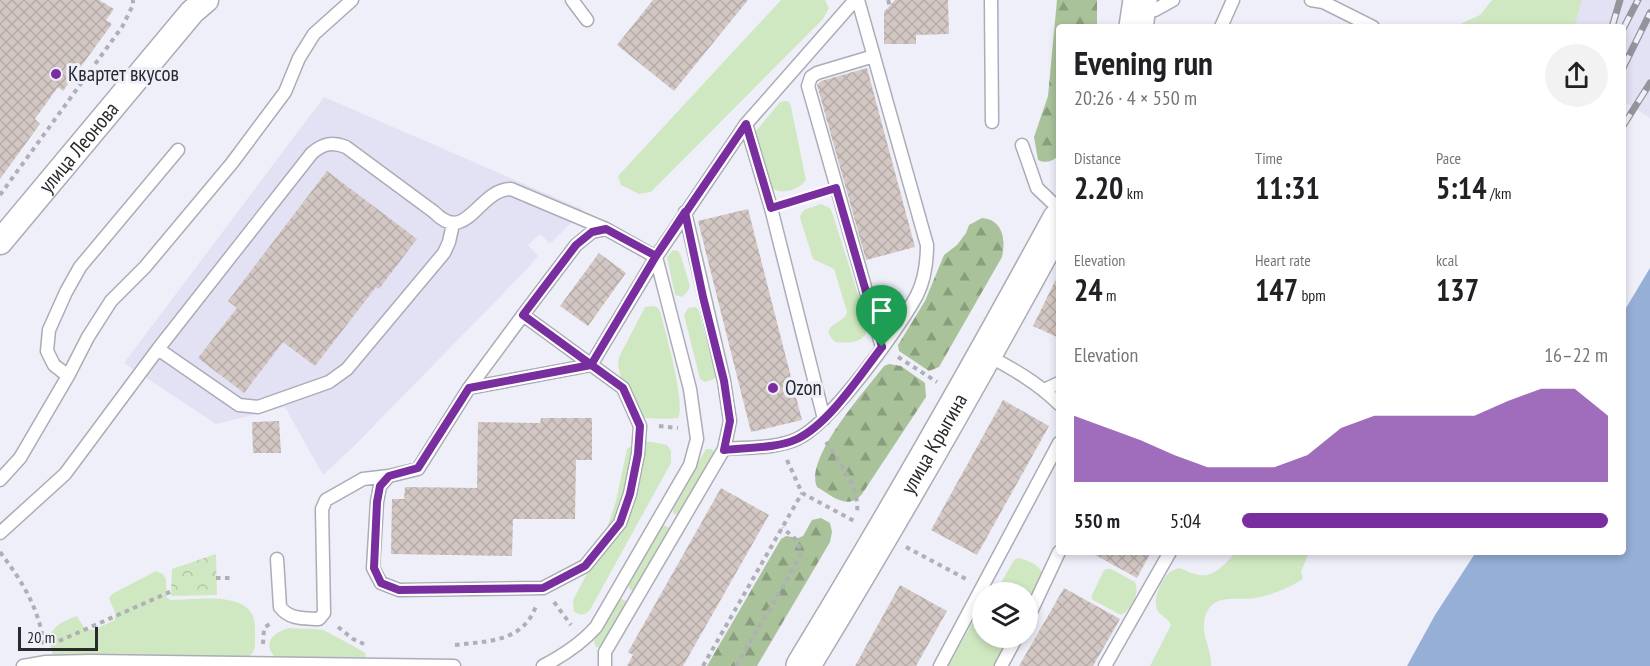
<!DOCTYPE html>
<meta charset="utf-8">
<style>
:root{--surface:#fff;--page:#f2f2f2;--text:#202124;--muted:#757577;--accent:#792ea0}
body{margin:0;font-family:"PT Sans Narrow",sans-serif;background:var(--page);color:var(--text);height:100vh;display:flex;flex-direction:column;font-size:22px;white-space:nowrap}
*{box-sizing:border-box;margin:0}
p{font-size:20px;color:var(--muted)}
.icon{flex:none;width:33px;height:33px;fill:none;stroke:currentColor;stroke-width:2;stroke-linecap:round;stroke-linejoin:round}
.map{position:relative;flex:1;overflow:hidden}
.panel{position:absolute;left:1056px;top:24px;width:570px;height:531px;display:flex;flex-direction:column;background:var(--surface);border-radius:6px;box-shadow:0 3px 9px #0003}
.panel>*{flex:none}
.tools{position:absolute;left:972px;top:582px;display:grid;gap:12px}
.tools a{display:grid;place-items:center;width:66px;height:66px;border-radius:50%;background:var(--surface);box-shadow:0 3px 9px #0003;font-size:30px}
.scale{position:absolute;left:18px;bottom:15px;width:80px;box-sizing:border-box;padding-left:6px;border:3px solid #2a2a2e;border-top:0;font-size:16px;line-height:21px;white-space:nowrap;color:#2a2a2e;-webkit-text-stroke:4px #efeffa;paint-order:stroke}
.pin{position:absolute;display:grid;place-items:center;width:51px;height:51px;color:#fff;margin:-62px -26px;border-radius:50% 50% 50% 0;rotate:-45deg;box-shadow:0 0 6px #0007}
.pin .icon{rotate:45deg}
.round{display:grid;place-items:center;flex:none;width:63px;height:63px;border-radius:32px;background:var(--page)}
.headline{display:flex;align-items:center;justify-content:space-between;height:102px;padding:0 18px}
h1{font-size:33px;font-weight:800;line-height:45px}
.stats{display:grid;grid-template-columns:repeat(3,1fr);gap:9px;height:102px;padding:6px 18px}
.stats div{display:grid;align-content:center}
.stats b{font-size:30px;font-weight:800}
.stats small{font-size:16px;font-weight:400}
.stats p{font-size:16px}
.chart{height:168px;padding:12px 18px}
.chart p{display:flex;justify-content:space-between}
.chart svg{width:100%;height:108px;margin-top:6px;fill:var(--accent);opacity:.7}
ul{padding:0 18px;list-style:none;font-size:20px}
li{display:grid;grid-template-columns:96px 72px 1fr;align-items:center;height:45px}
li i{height:15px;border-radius:8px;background:var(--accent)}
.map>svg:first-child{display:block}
.built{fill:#e2e2f4}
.grass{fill:#d0e8c2}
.forest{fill:url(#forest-firs)}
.park{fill:url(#park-crowns)}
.water{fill:#96afd6}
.building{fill:url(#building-cross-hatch)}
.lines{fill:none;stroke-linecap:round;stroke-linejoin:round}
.lane-casing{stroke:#acacb7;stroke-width:15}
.street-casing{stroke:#acacb7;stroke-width:27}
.secondary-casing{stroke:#acacb7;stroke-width:36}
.path{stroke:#afafb7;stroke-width:4;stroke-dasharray:4.5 4.5;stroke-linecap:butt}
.lane{stroke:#fff;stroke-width:12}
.street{stroke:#fff;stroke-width:24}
.secondary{stroke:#fff;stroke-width:33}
.rail-casing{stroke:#94949c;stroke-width:7}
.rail{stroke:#efeffa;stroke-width:4.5;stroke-dasharray:14;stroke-linecap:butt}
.route-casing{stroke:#fff;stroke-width:12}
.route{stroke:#792ea0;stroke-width:8}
.poi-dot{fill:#792ea0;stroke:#efeffa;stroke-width:2}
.labels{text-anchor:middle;stroke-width:6;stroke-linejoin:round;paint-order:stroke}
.poi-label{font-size:21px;fill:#2a2a2e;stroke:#efeffa;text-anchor:start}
.street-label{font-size:21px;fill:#2a2a2e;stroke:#efeffa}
</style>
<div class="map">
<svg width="1650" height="666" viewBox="0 0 1650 666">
<defs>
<pattern id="forest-firs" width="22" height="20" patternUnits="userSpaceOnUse" patternTransform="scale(1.5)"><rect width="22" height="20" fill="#a9c29a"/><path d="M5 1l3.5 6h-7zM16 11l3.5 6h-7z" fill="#8a9e7e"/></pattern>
<pattern id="park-crowns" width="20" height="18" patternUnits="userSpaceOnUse" patternTransform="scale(1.5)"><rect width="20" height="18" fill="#d0e8c2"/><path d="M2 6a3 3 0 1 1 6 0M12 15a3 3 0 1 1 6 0" fill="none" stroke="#b3c7a7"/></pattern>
<pattern id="building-cross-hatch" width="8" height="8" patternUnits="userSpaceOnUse" patternTransform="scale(1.5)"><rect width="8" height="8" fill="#d3c7c3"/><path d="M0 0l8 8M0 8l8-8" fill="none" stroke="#b5aba8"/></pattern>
</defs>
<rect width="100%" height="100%" fill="#efeffa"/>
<path class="built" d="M1523,0H1650V118L1623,101V27H1502Z
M324,97L584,210L550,244L540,234L528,245L538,256L527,269L355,445L323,475L285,407L216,424L124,363Z"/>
<path class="grass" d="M781,0H825L829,8L823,19L651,192L639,194L621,185L618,176Z
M1492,0H1582L1574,27H1433L1456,26L1480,15Z
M785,101L789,102L791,107L806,180C800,190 777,197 770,185L756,138V131L780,102Z
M821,204L830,208L833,215L867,323C870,342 850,344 835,342C820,328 835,325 845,317L847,312L834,269L813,259L801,221L800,216L804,210Z
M673,250L678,251L681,256L690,286L688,291L682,297L675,295L667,257Z
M651,306L657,307L660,311C665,330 686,404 678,418C670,420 635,418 628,415L618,364L619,357L645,307Z
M696,307L699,311L716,376L714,379L705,382L700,379L684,315L688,308Z
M636,442H652L667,445L671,451V463L590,610C584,615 581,616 574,612L573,600L589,570L608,525L616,501L627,449Z
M706,449H712L716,455L679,515L674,514L672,508Z
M662,525L671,528L635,591L630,590L628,584Z
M1236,552H1309L1301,572L1303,579C1289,588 1272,595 1255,598C1234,601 1207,591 1204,625C1203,638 1212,652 1211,666H1150L1171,625C1168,618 1162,617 1158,611C1151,601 1162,578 1170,572C1173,570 1176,569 1179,568C1186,570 1192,574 1199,575C1214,578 1227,562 1236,552Z
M1018,558C1024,559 1037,564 1040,569C1046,576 1034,595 1028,599V592H1009L1001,587L1002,581L1014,560Z
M1106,569H1111L1135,582C1140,593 1132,609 1121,615L1093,600L1091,597L1103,572Z
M156,571L163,574L166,579L167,598L171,600C192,600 235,593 249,610C256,617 255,628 255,637C255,646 256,653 247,657L92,655L56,657L53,654C44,631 57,623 77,616L85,629L93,630L115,620V613L109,598L112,594Z
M622,599L628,602L601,648L596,647L594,641L617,601Z
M982,606V638H1011L995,666H948Z
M289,628C300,629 312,628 323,630C326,631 361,650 365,653L366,657L363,660L276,658C261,643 274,632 289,628Z"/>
<path class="forest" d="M1057,0H1097V27H1059V156C1052,161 1046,164 1038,160L1034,137L1048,96Z
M982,218C1003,220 1006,239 1002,257L939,367L929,371L899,351L898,345L925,301L944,255L957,245L966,233L969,225Z
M889,364L901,366L925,383L926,397L862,494C848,511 832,496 817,487C804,458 866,390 884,366Z
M821,518L830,523L832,532L830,542L757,666H707L781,539L786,536L798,538L803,536L812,520Z"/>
<path class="park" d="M216,554L217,595L171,596L172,569Z"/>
<path class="water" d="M1650,268V666H1407L1435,615L1476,552H1623V313Z"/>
<path class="building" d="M0,0H99L114,9L106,20L112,24L63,91L58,87L35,119L40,124L0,179Z
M653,0H748L674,91L617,45Z
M895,0H948L949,34L916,35V44H884V12Z
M867,68L915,247L866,260L817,85L821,81Z
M327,171L417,239L379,289L376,287L315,366L283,342L244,393L198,358L237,308L228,301Z
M748,209L802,420L751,432L698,221Z
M599,253L626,273L588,326L560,306Z
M1059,273V338L1033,326Z
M1003,400L1049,426L977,555L931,530Z
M541,418H592V460H576L575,519H513L512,556L391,554L392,499H404L405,487L477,488L478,422L540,423Z
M279,421L281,453H253L252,422Z
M721,488L769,515L683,666H627L633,655L628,652Z
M1090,552H1151L1137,578Z
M900,585L947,611L916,666H855Z
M1064,588L1120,619L1093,666H1019Z"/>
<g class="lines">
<defs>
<path id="lane" d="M572,0L587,20
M991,0L992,122
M1311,0L1323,2L1373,27
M1140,11L1155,10L1173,0
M1221,27L1233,0
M874,56L817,73L811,77L808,86L882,347
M746,124L771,208L824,419
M1022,145L1037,188L1059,209
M158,349L239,405L258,407L329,382L347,369L444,253L449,242L453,224
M987,355C1013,369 1038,383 1059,404
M68,376L54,365L47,351L49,330L66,292L80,267L178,150
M469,388L591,365L656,257L606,229L592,232L576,245L523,315L623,388L640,426L638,454L630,494L620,523L585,566L543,588L399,590L381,583L373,568L377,502L380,486L389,476L418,469L469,388L523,315
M1044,390L1059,383
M724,449C747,447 775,449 797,439C830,424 899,329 917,295C925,279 927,263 927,245L858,0
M0,480L20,458L68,376L88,337L111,301L145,267L232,163L285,92L299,58L314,34L352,0
M0,533L65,474L158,349L312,153C324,143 332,142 346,147L434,212C467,246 478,189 511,189L606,229
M277,559L280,607C290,620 304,618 319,619L324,613L322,509L326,500L363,479L389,476
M1028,618L1059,552
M23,666L46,662L91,661L454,666
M543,666C564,655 581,644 596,627L690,465L697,439L690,389L656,257L746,124L855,0
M605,666V652L724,449L730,421L724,381L685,212
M940,666L1059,443
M1001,666L1016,638
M1105,666L1170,552"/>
<g id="street">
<path id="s1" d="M0,242L192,12L206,0"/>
</g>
<g id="secondary">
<path d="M1136,27L1140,0"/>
<path id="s2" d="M803,666C892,520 977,371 1059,220"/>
</g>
</defs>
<use href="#lane" class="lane-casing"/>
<use href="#street" class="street-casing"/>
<use href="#secondary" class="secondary-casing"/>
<path class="path" d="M888,0L890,6
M0,195L122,27L133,5V0
M789,203L819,194
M898,357L937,382
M659,426L678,428
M826,442C840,462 860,488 857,513
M787,460L802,493L856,522
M906,547L966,579
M0,552C22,581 39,608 44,645
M216,578H233
M554,602L571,625
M338,627L353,639L364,644
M59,641L172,591
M263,644L264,628L271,623
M455,645C489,641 523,642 536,606
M703,666L802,493
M736,666L800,557C801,541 794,537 782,528"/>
<use href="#lane" class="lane"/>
<use href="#street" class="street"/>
<use href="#secondary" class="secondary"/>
<defs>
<path id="rail" d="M1612,27L1620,0
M1623,29L1638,0
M1623,68L1650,13
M1623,126L1650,83"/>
</defs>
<use href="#rail" class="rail-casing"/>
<use href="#rail" class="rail"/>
</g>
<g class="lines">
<defs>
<path id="route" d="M882,347L836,188L771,208L746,124L656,256L591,365L469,388L418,468L389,476L380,486L377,502L374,568L381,583L399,590L543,588L585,566L620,523L630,494L638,454L640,426L623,388L523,315L576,245L592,232L606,229L656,256L685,212L703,297L724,381L730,421L724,450C747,447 776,449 797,439C829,424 861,374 882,347"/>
</defs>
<use href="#route" class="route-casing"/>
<use href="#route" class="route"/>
</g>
<g class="poi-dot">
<circle cx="56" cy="74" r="6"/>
<circle cx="773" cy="388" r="6"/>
</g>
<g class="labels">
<g class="poi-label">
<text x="68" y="81">Квартет вкусов</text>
<text x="785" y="395">Ozon</text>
</g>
<g class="street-label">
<text dy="7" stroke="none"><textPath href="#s1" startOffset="123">улица Леонова</textPath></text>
<text dy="7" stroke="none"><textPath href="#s2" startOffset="258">улица Крыгина</textPath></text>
</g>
</g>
</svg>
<div class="tools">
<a><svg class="icon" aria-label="layers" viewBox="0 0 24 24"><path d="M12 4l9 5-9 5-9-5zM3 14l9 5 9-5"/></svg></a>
</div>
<div class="scale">20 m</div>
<div class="pin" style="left:882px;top:347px;background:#1e9e55"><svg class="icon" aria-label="arrive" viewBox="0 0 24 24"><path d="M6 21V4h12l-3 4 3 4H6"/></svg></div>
<section class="panel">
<div class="headline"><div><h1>Evening run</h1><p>20:26 · 4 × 550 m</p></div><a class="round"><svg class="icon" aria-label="share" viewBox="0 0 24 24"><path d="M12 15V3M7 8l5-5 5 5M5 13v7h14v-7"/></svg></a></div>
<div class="stats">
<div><p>Distance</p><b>2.20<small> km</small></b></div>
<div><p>Time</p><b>11:31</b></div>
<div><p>Pace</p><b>5:14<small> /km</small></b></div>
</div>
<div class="stats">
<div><p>Elevation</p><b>24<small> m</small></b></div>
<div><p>Heart rate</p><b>147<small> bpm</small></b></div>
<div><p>kcal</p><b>137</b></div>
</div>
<div class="chart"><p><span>Elevation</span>16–22 m</p>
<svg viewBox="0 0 160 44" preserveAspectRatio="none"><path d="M0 44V17L10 22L20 27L30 33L40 38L50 38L60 38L70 33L80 22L90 17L100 17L110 17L120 17L130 11L140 6L150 6L160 17V44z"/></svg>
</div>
<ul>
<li><b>550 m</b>5:04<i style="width:100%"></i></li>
</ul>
</section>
</div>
